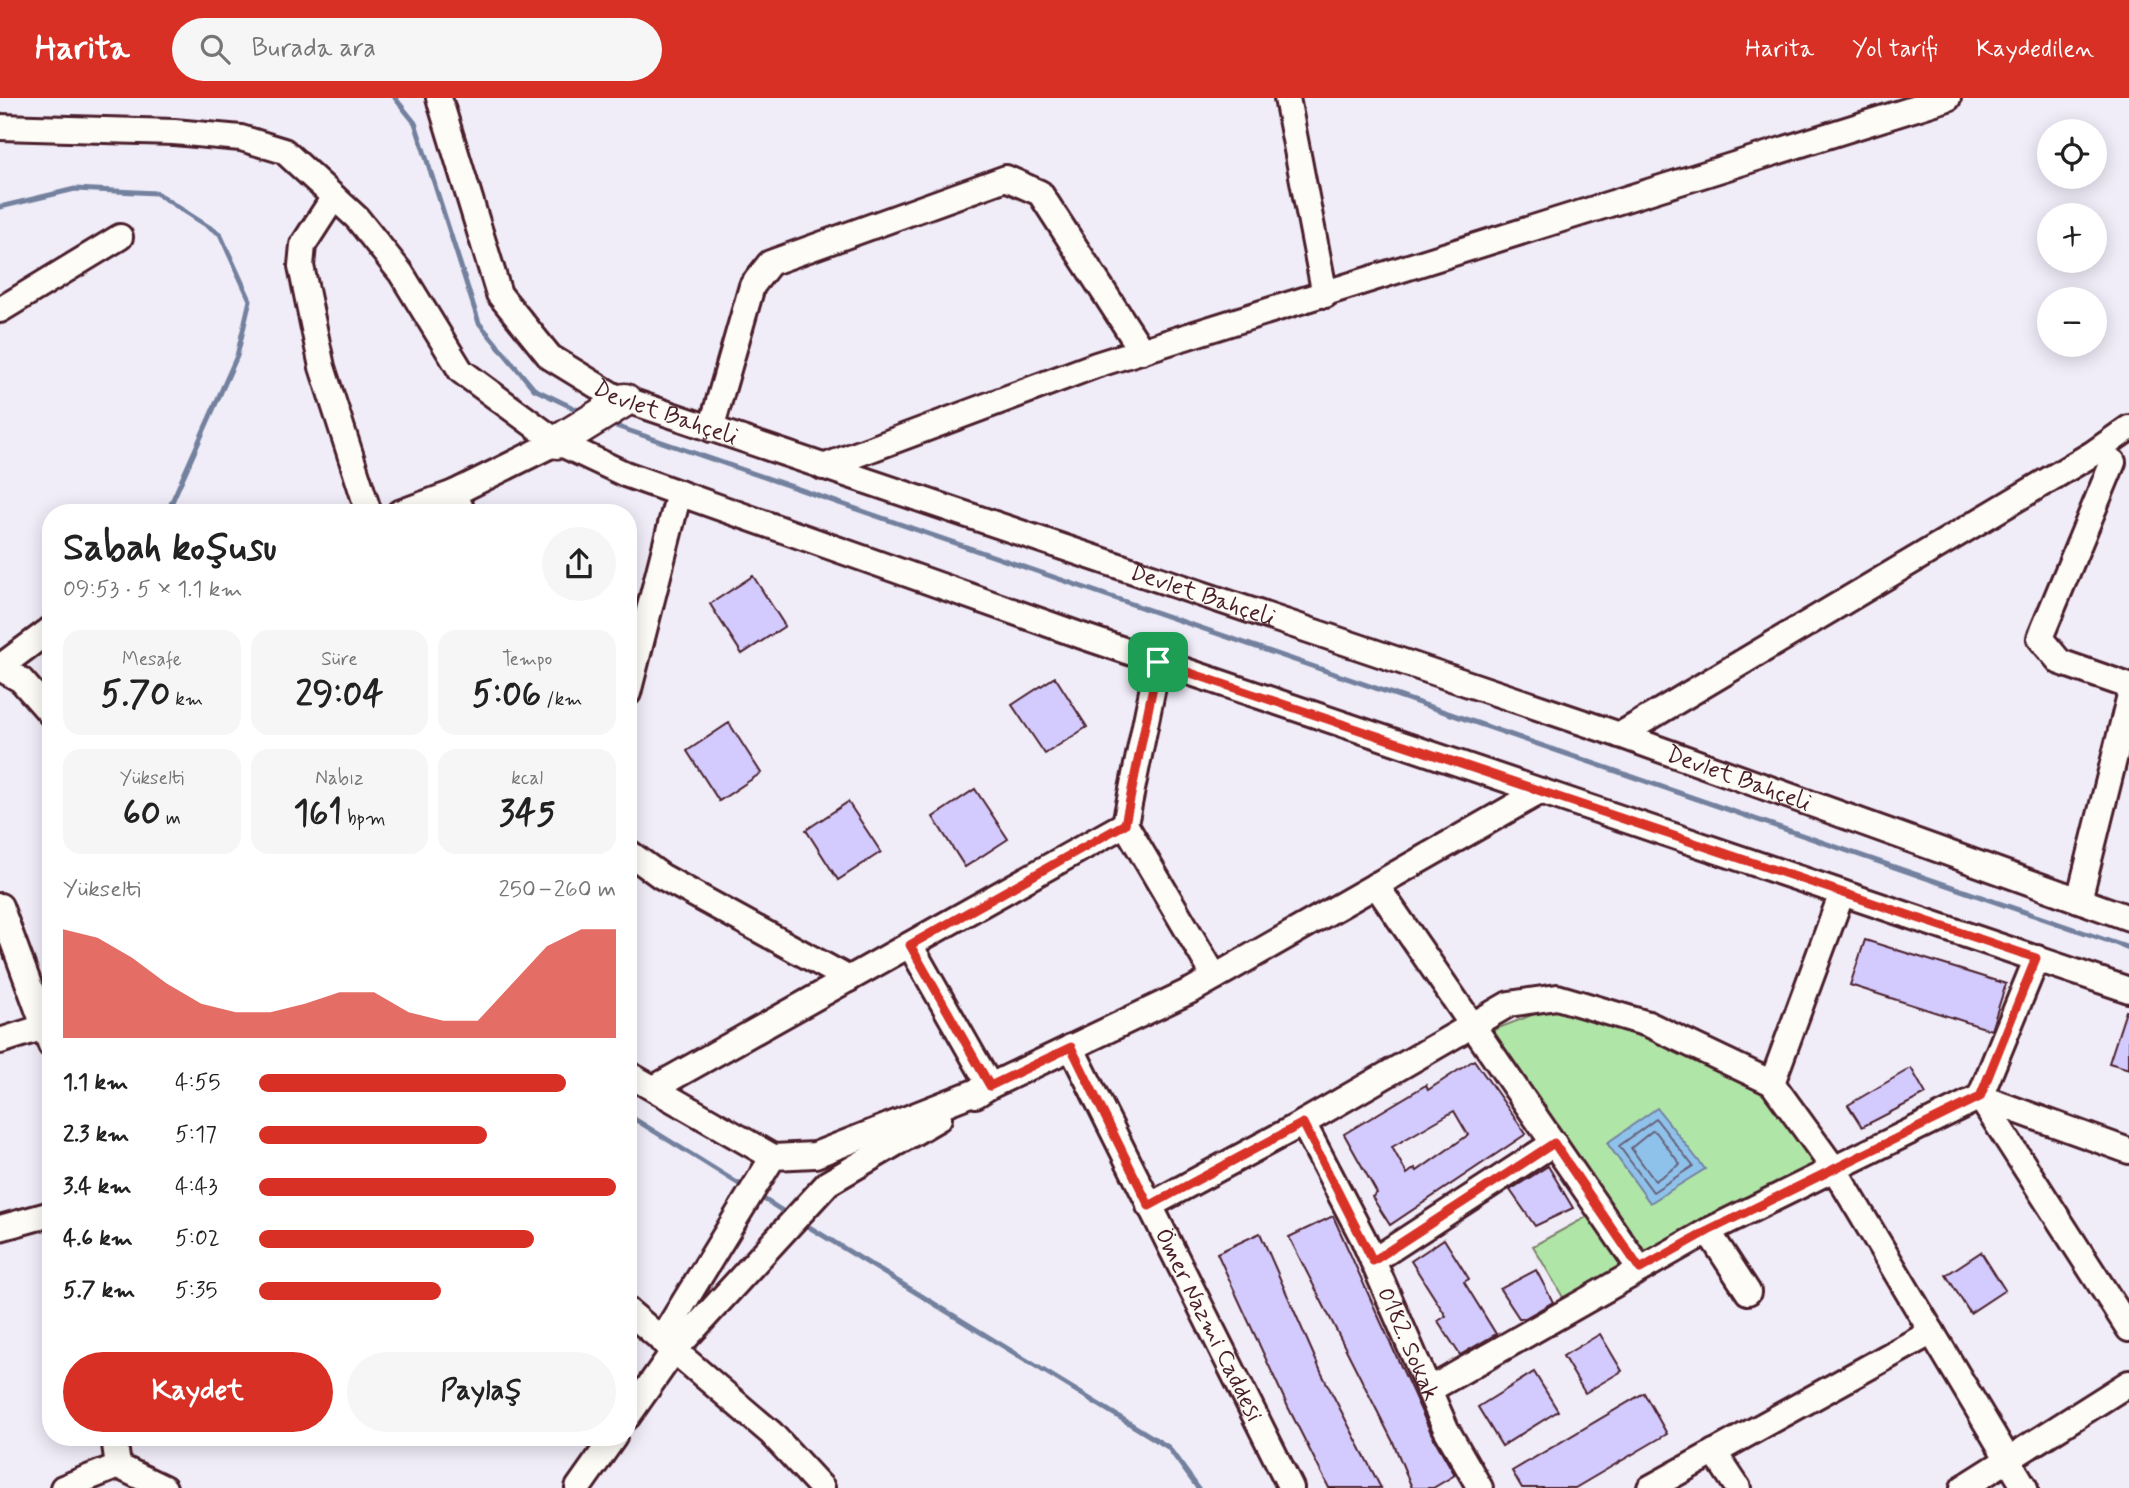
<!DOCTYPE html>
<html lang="tr">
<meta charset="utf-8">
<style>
:root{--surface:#fff;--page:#f6f6f6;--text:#222;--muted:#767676;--accent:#d93025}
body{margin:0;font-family:Mynerve,sans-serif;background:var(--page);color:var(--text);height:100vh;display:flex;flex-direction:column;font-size:26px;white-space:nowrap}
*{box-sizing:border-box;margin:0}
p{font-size:23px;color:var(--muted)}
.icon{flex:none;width:38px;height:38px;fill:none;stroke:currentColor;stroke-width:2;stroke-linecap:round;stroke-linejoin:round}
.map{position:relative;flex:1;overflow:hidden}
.sheet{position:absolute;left:42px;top:406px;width:595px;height:942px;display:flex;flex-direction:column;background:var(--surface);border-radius:28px;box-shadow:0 4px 18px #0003}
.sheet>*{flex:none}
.controls{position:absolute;left:2037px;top:21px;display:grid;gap:14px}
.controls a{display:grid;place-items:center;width:70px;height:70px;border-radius:50%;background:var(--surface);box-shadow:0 4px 18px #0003;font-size:35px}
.pin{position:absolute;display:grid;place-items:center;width:60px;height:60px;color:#fff;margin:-30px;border-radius:14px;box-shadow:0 4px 10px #0006}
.round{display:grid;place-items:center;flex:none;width:74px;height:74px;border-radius:37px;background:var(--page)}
.head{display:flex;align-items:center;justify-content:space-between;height:119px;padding:0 21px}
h1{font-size:38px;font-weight:800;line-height:52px}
.metrics{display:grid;grid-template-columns:repeat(3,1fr);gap:10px;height:119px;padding:7px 21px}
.metrics div{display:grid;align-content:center;border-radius:18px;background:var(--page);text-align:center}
.metrics b{font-size:35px;font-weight:800}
.metrics small{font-size:19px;font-weight:400}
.metrics p{font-size:19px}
.chart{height:196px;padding:14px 21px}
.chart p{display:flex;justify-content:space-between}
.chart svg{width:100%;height:126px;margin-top:7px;fill:var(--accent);opacity:.7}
.cta{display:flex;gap:14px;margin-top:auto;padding:14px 21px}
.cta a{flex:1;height:80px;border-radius:42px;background:var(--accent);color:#fff;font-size:28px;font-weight:800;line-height:80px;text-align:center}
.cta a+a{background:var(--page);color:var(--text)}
ul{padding:0 21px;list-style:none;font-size:23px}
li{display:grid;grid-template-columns:112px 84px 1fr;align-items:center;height:52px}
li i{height:18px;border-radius:9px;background:var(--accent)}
header{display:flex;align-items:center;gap:42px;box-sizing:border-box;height:98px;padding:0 35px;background:var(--accent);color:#fff}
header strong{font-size:33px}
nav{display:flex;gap:38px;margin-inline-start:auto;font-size:24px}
.search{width:490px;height:63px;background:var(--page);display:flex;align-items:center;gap:18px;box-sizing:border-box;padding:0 24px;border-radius:38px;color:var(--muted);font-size:26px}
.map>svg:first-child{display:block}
.green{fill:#b0e5a8;stroke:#7d826a;stroke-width:2}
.water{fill:#8fc2eb;stroke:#73819e;stroke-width:2}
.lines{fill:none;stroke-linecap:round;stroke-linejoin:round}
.shore{stroke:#666078;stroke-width:2}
.stream{stroke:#73819e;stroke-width:5}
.building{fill:#d3cbfe;stroke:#4a1f2b;stroke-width:2;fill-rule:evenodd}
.minor-casing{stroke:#4a1f2b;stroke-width:30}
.major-casing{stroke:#4a1f2b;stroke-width:37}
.minor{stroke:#fdfcf7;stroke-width:24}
.major{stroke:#fdfcf7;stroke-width:32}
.route-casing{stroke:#fff;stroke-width:14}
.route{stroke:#d93025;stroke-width:9}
.labels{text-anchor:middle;stroke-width:7;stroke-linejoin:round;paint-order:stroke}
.street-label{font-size:24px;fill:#4a1f2b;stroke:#fdfcf7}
</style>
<header>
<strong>Harita</strong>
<div class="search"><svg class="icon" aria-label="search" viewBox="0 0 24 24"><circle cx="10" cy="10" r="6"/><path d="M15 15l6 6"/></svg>Burada ara</div>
<nav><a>Harita</a><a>Yol tarifi</a><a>Kaydedilen</a></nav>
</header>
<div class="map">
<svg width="2129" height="1390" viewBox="0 0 2129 1390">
<rect width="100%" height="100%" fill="#f0edf9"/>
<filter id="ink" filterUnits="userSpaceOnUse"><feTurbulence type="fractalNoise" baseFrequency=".0143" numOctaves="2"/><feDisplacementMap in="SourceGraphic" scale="14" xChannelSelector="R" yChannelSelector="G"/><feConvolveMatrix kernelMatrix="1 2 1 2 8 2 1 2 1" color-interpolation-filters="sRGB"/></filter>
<g filter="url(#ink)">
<path class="green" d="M1553,909L1658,941L1764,995L1822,1069L1652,1155H1639L1488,934Z
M1588,1118L1626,1168L1564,1201L1533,1148Z"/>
<path class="water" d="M1657,1010L1705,1071L1650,1105L1607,1045Z"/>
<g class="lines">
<path class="shore" d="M1656,1021L1693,1068L1653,1094L1619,1048Z
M1652,1033L1656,1034L1680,1066L1655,1083L1631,1050Z"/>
<path class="stream" d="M395,0L415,25L479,225L534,291L582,314
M0,109L75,91L156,95L220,136L250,202L237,258L167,415
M607,325L2129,850
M628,1017L747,1091
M759,1098L789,1117
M801,1124L1168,1349L1198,1390"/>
</g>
<path class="building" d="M753,478L785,528L742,556L710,506Z
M1055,579L1087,629L1045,656L1012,607Z
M729,625L761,675L719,703L687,653Z
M975,691L1008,741L965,769L933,719Z
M848,704L881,754L838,782L806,732Z
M1865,842L2006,886L1991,932L1850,887Z
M2126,913L2129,914V971L2109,965Z
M1474,962L1526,1036L1390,1127L1372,1099L1377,1095L1344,1036L1426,987L1428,992ZM1454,1013L1468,1037L1417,1073L1415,1070L1407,1076L1392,1049Z
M1911,970L1926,996L1862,1029L1848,1007Z
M1548,1068L1573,1110L1535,1128L1510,1092Z
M1333,1118L1432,1337L1455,1377L1433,1390H1412L1393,1344L1289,1139Z
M1260,1135L1322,1276L1381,1390H1329L1288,1309L1217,1155Z
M1444,1141L1469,1181L1464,1184L1496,1236L1460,1257L1438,1223L1446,1218L1411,1163Z
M1981,1154L2005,1192L1970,1215L1946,1177Z
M1536,1172L1553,1204L1525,1220H1519L1500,1191Z
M1600,1236L1622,1273L1585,1295L1563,1258Z
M1534,1274L1558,1313L1502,1348L1478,1309Z
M1644,1295L1667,1336L1575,1390H1522L1512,1373Z"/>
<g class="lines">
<defs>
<g id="minor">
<path id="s1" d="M439,0L499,196L550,259L612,297L1620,637L2129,820"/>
<path d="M1287,0L1325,197"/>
<path d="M0,29L174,34L241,40L284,53L357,120L401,175L461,273L557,344"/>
<path d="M334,99L303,147L301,168L322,269L369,415"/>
<path d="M0,212L120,139"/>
<path d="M711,331L752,188L770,165L1006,80L1040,95L1142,253"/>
<path d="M2113,364L2040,540L2060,564L2129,588"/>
<path d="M823,369L1096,267L1948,0"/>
<path d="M454,395L463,415"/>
<path d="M399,415L454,395L557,344L625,376L1085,539L2129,892"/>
<path d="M1158,564L1125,726L1215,879"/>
<path d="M0,569L51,531"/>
<path d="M0,570L21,582L51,616"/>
<path d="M628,595L679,395"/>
<path d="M1620,637L2092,356L2129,330"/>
<path d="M628,754L661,778L849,881"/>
<path d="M1376,787L1640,1171"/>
<path d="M2079,802L2129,601"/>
<path d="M0,808L51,947"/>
<path d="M910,847L990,988L976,997"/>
<path d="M0,943L44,929"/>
<path id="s2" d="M1071,949L1291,1390"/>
<path d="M628,976L773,1059"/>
<path d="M1772,985L1842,795"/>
<path d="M654,990L1125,726"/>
<path d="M1980,999L2129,1231"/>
<path d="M1980,999L2129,1053"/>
<path id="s3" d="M1303,1025L1363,1140L1446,1331L1480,1390"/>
<path d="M1149,1108L1303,1025L1509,906L1557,899L1648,926L1772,985L1835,1072L2025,1390"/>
<path d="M0,1130L51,1116"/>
<path d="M1708,1133L1748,1194"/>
<path d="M1373,1163L1554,1045"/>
<path d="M628,1213L771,1335L822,1390"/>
<path d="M661,1242L773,1059L815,1057L990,988L1194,891L1541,693"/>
<path d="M1429,1292L1708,1133L1980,999L2037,860"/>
<path d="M628,1318L673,1254L828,1085L939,1020"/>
<path d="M114,1339L118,1368L164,1390"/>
<path d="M1714,1354L1738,1390"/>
<path d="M63,1390L118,1368"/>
<path d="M578,1390L614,1339"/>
<path d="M1650,1390L1932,1234"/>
<path d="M1963,1390L2129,1285"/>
</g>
<path id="major" d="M557,344L625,302"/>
</defs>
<use href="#minor" class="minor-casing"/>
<use href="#major" class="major-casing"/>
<use href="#minor" class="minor"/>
<use href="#major" class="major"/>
</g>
</g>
<g class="lines" filter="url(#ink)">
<defs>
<path id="route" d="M1158,564L2036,860L1980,999L1708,1133L1640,1171L1554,1045L1373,1163L1303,1025L1149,1108L1071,949L990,988L910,847L1125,726Z"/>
</defs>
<use href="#route" class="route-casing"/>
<use href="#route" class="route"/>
</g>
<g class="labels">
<g class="street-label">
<text dy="8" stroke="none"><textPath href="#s1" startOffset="415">Devlet Bahçeli</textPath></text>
<text dy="8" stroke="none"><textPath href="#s1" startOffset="982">Devlet Bahçeli</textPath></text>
<text dy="8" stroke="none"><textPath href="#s1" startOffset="1549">Devlet Bahçeli</textPath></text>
<text dy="8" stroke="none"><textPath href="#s2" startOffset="310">Ömer Nazmi Caddesi</textPath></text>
<text dy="8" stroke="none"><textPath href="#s3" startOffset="245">0182. Sokak</textPath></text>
</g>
</g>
</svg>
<div class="controls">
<a><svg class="icon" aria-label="locate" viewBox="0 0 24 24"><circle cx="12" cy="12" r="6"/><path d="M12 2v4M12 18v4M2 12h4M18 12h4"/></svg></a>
<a>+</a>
<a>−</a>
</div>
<div class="pin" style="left:1158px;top:564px;background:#1e9e55"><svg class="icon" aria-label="arrive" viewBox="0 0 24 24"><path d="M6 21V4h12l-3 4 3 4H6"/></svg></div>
<section class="sheet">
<div class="head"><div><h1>Sabah koşusu</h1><p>09:53 · 5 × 1.1 km</p></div><a class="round"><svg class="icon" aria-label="share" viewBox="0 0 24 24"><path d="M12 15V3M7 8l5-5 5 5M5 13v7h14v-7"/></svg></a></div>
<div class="metrics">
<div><p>Mesafe</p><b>5.70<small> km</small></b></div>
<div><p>Süre</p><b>29:04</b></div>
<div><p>Tempo</p><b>5:06<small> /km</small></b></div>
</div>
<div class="metrics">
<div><p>Yükselti</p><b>60<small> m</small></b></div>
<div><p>Nabız</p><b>161<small> bpm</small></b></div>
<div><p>kcal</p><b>345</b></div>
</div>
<div class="chart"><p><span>Yükselti</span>250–260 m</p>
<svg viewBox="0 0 160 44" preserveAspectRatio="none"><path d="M0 44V6L10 9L20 16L30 25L40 32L50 35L60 35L70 32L80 28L90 28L100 35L110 38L120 38L130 25L140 12L150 6L160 6V44z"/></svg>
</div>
<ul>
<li><b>1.1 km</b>4:55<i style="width:86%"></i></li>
<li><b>2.3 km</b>5:17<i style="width:64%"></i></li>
<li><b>3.4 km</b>4:43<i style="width:100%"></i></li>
<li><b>4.6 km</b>5:02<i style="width:77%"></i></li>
<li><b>5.7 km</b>5:35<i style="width:51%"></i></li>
</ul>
<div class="cta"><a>Kaydet</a><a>Paylaş</a></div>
</section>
</div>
